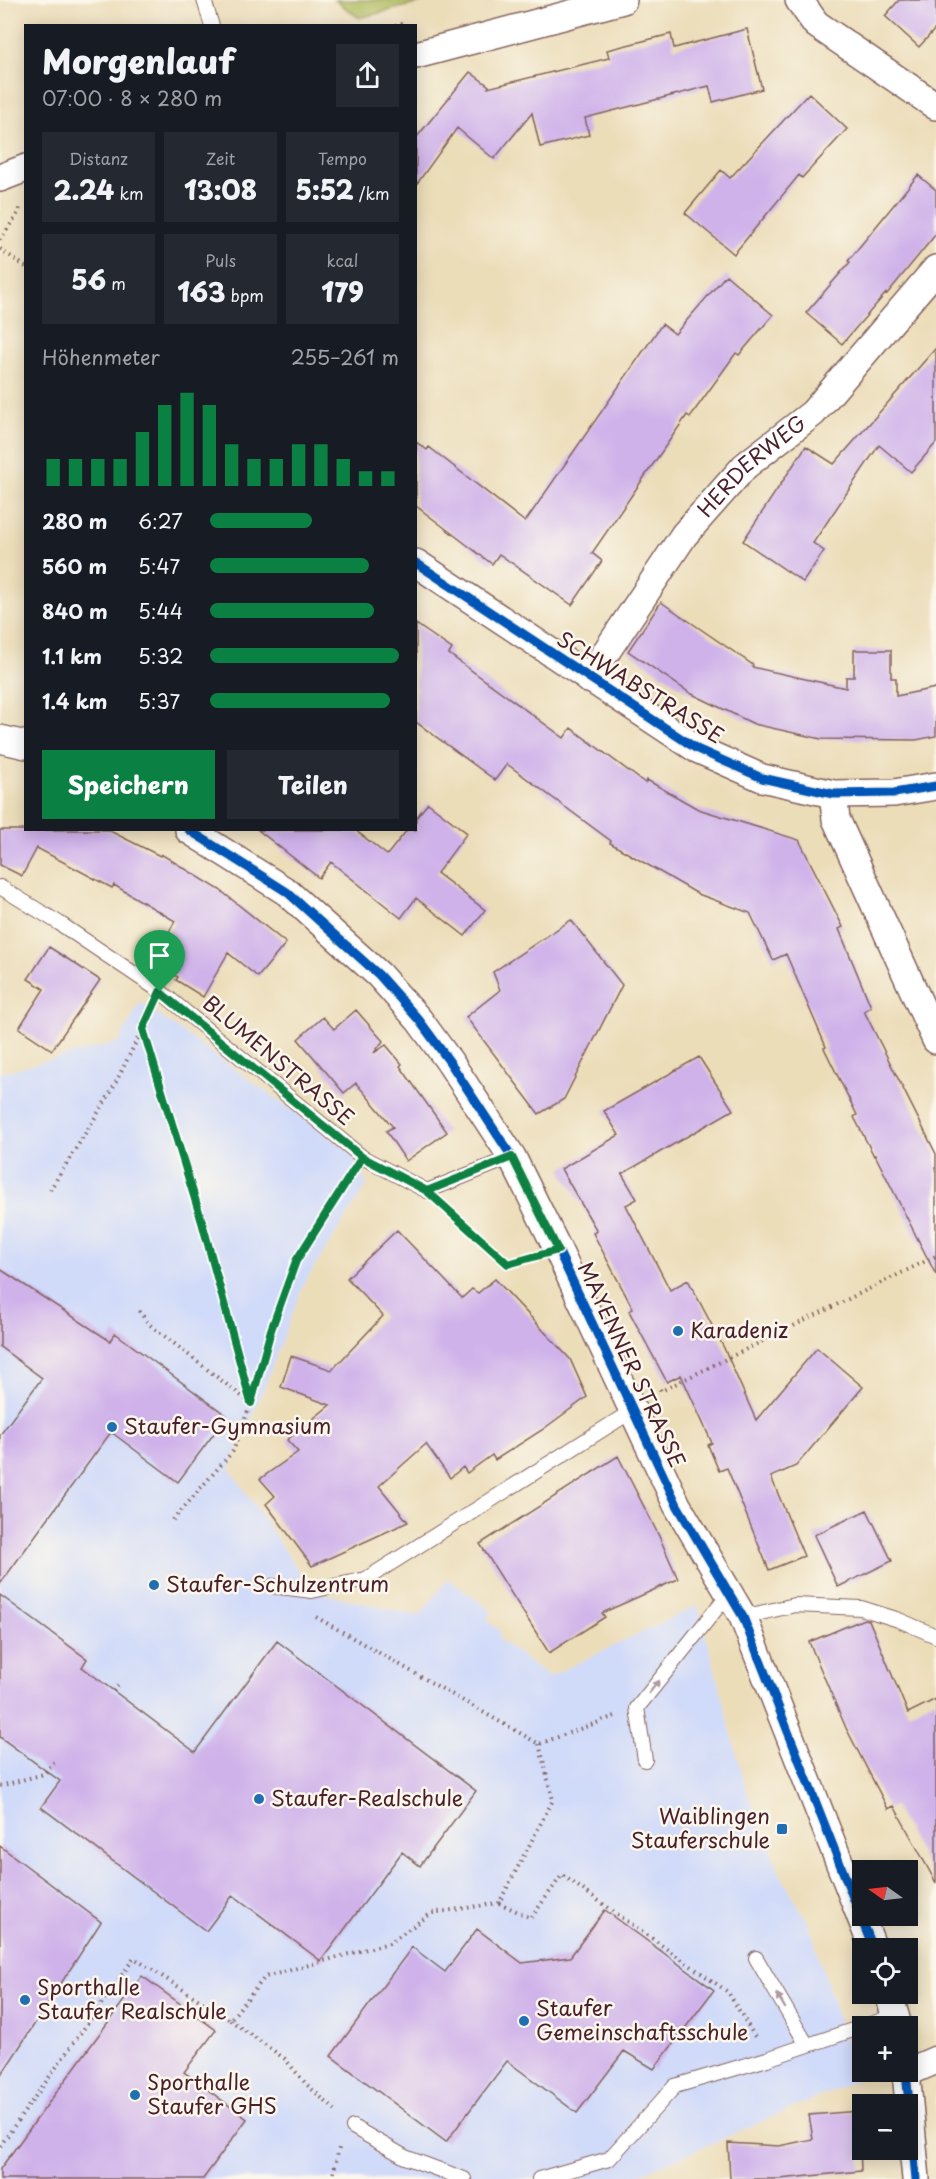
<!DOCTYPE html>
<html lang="de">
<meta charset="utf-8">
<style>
:root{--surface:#171b24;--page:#242831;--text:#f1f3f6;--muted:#9ea1a6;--accent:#0b8043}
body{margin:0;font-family:"Playpen Sans",sans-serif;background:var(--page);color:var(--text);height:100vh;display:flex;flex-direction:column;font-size:22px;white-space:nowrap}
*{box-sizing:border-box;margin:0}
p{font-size:20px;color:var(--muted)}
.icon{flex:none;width:33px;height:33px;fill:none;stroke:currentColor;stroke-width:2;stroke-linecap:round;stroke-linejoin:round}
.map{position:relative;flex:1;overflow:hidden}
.side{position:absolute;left:24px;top:24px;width:393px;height:807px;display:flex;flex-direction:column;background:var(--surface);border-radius:0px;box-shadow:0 3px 15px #0003}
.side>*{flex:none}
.needle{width:39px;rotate:284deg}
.buttons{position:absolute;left:852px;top:1860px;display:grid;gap:12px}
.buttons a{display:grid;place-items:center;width:66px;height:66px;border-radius:0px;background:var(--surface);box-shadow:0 3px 15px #0003;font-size:30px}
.pin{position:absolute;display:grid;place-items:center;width:51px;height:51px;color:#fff;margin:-62px -26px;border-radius:50% 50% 50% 0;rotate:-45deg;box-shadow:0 0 6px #0007}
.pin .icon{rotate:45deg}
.round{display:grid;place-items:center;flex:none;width:63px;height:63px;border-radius:0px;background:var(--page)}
.overview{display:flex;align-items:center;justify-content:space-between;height:102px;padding:0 18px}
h1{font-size:33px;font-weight:800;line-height:45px}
.figures{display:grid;grid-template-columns:repeat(3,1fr);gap:9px;height:102px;padding:6px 18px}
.figures div{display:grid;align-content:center;border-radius:0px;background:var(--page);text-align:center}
.figures b{font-size:26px;font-weight:800}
.figures small{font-size:16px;font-weight:400}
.figures p{font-size:16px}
.chart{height:168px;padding:12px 18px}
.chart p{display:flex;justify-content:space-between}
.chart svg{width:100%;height:108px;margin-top:6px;stroke:var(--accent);stroke-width:6}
.action{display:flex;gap:12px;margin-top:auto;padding:12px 18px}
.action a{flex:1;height:69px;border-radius:0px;background:var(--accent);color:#fff;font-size:24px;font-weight:800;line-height:69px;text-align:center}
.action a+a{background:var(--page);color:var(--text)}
ul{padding:0 18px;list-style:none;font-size:20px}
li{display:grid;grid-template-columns:96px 72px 1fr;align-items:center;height:45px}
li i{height:15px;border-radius:8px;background:var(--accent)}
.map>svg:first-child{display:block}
.built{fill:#d0daf9}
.green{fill:#afbb5d;stroke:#7c6d44;stroke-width:1.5}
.building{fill:#cfb2ea}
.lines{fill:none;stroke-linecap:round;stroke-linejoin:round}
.lane-casing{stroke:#83625d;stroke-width:16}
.street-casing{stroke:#83625d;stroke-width:30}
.path{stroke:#83625d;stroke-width:4;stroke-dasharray:1.5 4.5;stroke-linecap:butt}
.lane{stroke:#fff;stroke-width:14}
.street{stroke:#fff;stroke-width:27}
.cycleway-casing{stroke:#fbf7ec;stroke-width:13}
.cycleway{stroke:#0057b8;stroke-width:9}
.oneway{fill:#ae9aa0}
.route-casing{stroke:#fff;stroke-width:12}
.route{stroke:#0b8043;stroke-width:8}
.poi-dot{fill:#1f6fb2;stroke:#fbf7ec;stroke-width:2}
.labels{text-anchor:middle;stroke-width:5;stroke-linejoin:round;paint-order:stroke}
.street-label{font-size:21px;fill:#4a1f2b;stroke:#fbf7ec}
.poi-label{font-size:21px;fill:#4a1f2b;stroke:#fbf7ec;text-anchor:start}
</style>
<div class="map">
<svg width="936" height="2179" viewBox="0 0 936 2179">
<rect width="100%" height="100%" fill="#fbf7ec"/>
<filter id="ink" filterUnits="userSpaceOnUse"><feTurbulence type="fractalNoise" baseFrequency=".0167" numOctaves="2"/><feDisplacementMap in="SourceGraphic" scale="12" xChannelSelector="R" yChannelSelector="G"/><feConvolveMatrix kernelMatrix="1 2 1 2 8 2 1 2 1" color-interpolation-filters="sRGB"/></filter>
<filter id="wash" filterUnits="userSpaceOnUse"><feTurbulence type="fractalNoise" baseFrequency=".008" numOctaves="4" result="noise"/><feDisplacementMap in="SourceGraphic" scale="24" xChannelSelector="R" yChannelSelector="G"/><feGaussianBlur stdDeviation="1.35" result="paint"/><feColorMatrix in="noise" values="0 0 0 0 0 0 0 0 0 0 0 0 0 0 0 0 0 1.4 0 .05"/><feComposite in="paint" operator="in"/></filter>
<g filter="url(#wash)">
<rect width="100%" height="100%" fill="#ecddb9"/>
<path class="built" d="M140,1002L351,1152L367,1185L304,1283L264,1388L230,1469L312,1591L419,1616L448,1579L492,1611L487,1620L501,1632L499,1639L549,1677L698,1605L745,1786L781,1876L808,1922L858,2080L629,2179H0V1073L119,1042Z"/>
<path class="green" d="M335,0H431L359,18Z"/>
<g id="blocks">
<path class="building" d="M899,0H936V28L919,47L885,16Z
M747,29L762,89L713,102L709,86L585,118L589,135L540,147L532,113L494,159L457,128L416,185V138L470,72L489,86L488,88L609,58L607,50L671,34L674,48Z
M809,93L847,129L802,178L799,175L734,254L685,213L721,170L730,178Z
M918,175L936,190V234L887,294L886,293L842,344L806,313L850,262L848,261Z
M726,275L773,315L739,355L736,353L690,417L687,415L647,473L592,553L602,561L572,605L499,554L492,564L416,506V442L427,450L429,447L525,522L662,324L675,334Z
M936,348V443L911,472L879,445L813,543L824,551L803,582L743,541L806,446L834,464Z
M661,602L753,665L752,667L846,688V677H854V650H891V678H896V696L936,688V736L916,740L821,739L754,724L690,693L628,651Z
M416,624L452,649L449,654L564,738L571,728L645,783L647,780L698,809L799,840L843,927L839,929L871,1007L864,1011L936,1154V1275L875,1155L874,1156L854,1117L857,1115L824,1048L826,1047L786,954L773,960L750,913L698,894L610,843L611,841L507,764L495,780L416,722Z
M428,803L467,833L437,873L485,910L465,936L416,898L401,918L331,862L319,878L258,830H355L387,855L407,830H416V818Z
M0,830H108L160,856L161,854L220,890L286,943L258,977L228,953L203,997L176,980L178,977L152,963L175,921L114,885L112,888L37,848L22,876L0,865Z
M571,920L622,985L564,1099L539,1114L466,1017L500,990L493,972Z
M49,947L100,980L52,1050L19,1028L44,989L28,979Z
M356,1010L383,1041L374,1053L386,1045L402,1064L400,1066L447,1132L406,1161L386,1131L393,1127L356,1083L344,1093L298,1039L323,1017L334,1029Z
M699,1057L733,1110L622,1174L637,1199L626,1205L670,1290L688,1280L724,1348L756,1420L817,1348L863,1387L796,1466L771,1477L804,1556L769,1570L727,1468L719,1471L708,1445L712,1443L681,1375L667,1382L629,1311L633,1309L593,1233L597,1231L561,1169L619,1135L604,1111Z
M397,1230L462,1298L472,1289L478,1293L495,1279L570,1359L587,1397L542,1430L495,1460L492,1455L467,1473L463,1467L450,1478L426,1444L379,1486L408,1522L312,1566L266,1504L275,1496L260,1479L298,1452L287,1440L330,1405L281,1387L291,1356L332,1370L383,1316L347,1278Z
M0,1269L110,1341L115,1333L227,1416L178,1482L111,1432L0,1584V1435L42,1378L0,1347Z
M618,1456L658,1534L678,1579L602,1613L605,1617L549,1653L480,1544Z
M867,1510L892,1561L838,1587L814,1535Z
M0,1595L87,1659L82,1667L195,1752L277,1641L476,1791L420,1866L402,1852L321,1961L233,1895L206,1931L41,1807L60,1781L0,1737Z
M864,1619L869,1620L908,1713L936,1699V1883L894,1806L888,1809L846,1728L809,1642Z
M0,1846L101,1922L0,2077Z
M605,1910L714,1990L654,2069L624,2051L577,2113L507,2061L446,2142L331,2056L412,1947L445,1972L477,1929L522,1963L570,1957Z
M142,1976L216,2030L184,2072L247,2119L203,2179H0V2169Z
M859,2111L861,2171L779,2179H730L728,2143L779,2146L813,2139L809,2115Z"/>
</g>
</g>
<g filter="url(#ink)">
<use href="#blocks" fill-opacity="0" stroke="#83625d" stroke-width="1.5"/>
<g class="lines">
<defs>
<path id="lane" d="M204,0L212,26
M0,887L59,923L160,991L362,1157L427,1191L512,1157
M272,1586L312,1591L366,1579L632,1411
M743,1617L795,1605L861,1608L899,1620L936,1636
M645,1760L637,1708L729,1593
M756,1958L807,2045
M353,2127L405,2157L464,2179
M539,2179L609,2159L675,2086L767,2059L897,2015"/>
<g id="street">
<path d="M799,0L816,24L936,106"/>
<path d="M416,55L623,0"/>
<path d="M0,178L26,168"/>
<path d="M416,563L697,749L762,778L833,794L894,793L936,786"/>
<path id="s1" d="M588,679L684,535L745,466L813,413L936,269"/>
<path d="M0,739L26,745"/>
<path d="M833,794L836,819L936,1040"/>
<path d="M189,830L287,892L379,975L419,1020L449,1061L512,1157L558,1250L677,1505L743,1617L873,1948"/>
<path d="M889,1994L898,2026"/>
<path d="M906,2072L916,2179"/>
<path d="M906,2073L936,2060"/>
</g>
</defs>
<use href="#lane" class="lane-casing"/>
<use href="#street" class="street-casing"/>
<path class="path" d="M395,26L406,23
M0,240L19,212L20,205
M0,249L26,267
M143,1029L202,1222L251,1403
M50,1190L111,1092L150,1014
M448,1209L508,1264L527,1259
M139,1311L149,1324L249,1402
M660,1389L661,1391L936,1256
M173,1520L233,1451L251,1403L271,1331L296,1261L348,1178
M316,1617L539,1744L615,1716
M113,1691L118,1686
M0,1786L44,1774L54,1762
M499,1903L531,1918L562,1875L728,1992L755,2037
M230,2020L285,2059L306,2084L335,2110
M0,2146L134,1958L230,2020L265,1977L389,1943L432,1913L499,1903L553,1800L539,1744
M332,2179L339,2148"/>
<use href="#lane" class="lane"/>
<use href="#street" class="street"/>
<defs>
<path id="cycleway" d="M416,563L697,749L762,778L833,794L894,793L936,786
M189,830L287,892L379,975L419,1020L449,1061L512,1157L558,1250L677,1505L743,1617L873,1948
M906,2072L916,2179"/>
</defs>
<use href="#cycleway" class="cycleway-casing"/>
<use href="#cycleway" class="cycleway"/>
</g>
<defs><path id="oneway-solid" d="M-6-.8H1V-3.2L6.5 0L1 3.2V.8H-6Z" transform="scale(1.5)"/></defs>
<g class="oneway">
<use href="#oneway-solid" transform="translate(654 1687) rotate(-51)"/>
<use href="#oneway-solid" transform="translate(781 2001) rotate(-120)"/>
</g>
</g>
<g class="lines" filter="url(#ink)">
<defs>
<path id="route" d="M160,992L362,1157L427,1191L508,1264L558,1250L512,1157L427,1191L362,1157L296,1261L271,1330L251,1403L202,1222L143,1029L160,992"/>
</defs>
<use href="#route" class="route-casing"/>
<use href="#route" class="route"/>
</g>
<g class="poi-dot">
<circle cx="678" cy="1331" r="6"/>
<circle cx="112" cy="1427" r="6"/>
<circle cx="154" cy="1585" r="6"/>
<circle cx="259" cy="1799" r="6"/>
<rect x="776" y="1823" width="12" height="12" rx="3"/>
<circle cx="25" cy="2000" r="6"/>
<circle cx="524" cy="2021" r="6"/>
<circle cx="135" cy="2095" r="6"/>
</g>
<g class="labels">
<g class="street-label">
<text dy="7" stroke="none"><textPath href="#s1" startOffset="270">HERDERWEG</textPath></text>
<text transform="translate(640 688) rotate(32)" y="7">SCHWABSTRASSE</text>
<text transform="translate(278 1061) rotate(40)" y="7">BLUMENSTRASSE</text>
<text transform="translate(631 1365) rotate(65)" y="7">MAYENNER STRASSE</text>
</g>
<g class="poi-label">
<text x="690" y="1338">Karadeniz</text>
<text x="124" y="1434">Staufer-Gymnasium</text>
<text x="166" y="1592">Staufer-Schulzentrum</text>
<text x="271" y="1806">Staufer-Realschule</text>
<text x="770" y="1824" text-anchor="end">Waiblingen<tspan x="770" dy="24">Stauferschule</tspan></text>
<text x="37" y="1995">Sporthalle<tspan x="37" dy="24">Staufer Realschule</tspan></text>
<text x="536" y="2016">Staufer<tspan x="536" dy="24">Gemeinschaftsschule</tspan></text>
<text x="147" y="2090">Sporthalle<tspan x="147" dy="24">Staufer GHS</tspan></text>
</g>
</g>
</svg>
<div class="buttons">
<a><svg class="needle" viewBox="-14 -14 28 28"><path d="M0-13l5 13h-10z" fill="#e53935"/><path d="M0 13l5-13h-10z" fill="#9ea1a6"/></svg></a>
<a><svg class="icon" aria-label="locate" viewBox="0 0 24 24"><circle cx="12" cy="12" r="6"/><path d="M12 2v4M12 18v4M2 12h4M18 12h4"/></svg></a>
<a>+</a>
<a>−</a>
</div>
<div class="pin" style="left:160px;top:992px;background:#1e9e55"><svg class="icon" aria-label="arrive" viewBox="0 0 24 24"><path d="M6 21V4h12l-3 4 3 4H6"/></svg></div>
<section class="side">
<div class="overview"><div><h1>Morgenlauf</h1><p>07:00 · 8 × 280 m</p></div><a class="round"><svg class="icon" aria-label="share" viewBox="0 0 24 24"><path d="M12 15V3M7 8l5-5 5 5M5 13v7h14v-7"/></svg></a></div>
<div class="figures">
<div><p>Distanz</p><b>2.24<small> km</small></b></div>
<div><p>Zeit</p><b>13:08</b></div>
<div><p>Tempo</p><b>5:52<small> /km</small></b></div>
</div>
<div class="figures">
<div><b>56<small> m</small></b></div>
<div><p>Puls</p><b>163<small> bpm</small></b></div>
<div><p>kcal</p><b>179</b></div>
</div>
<div class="chart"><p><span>Höhenmeter</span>255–261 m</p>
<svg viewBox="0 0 160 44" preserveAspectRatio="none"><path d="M5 44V33M15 44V33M25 44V33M35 44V33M45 44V22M55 44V11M65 44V6M75 44V11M85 44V27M95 44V33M105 44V33M115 44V27M125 44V27M135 44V33M145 44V38M155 44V38"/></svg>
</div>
<ul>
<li><b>280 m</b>6:27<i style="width:54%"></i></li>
<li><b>560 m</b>5:47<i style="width:84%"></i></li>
<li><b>840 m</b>5:44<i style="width:87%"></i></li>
<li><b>1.1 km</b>5:32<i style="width:100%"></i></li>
<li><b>1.4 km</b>5:37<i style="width:95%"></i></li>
</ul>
<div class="action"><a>Speichern</a><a>Teilen</a></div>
</section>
</div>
